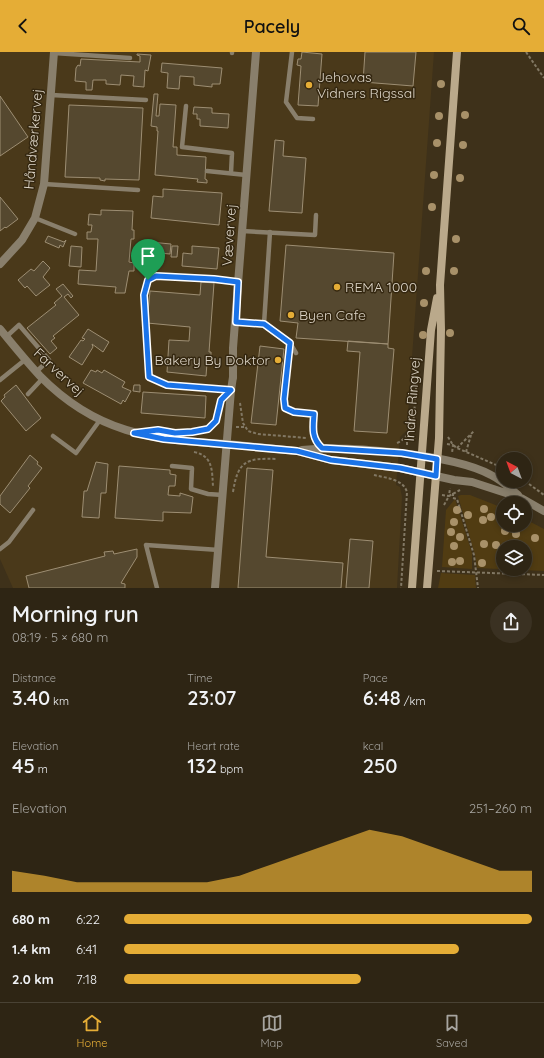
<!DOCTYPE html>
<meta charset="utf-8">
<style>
:root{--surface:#2e2514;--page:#3a3122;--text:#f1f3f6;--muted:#a7a5a0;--line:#494234;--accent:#e5ad36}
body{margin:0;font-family:Quicksand,sans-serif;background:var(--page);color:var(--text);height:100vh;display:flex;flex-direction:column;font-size:15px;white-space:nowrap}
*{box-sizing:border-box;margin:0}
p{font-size:13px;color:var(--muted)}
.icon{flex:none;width:22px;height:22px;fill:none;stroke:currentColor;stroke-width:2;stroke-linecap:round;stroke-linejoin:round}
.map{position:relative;height:536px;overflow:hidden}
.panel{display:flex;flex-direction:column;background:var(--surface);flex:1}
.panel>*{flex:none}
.needle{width:26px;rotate:319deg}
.tools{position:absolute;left:496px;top:400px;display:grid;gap:8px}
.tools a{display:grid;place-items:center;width:36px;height:36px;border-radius:50%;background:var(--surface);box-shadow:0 2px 6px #0003,0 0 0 1px var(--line);font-size:20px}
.pin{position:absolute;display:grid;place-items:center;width:34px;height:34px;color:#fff;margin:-41px -17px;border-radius:50% 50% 50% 0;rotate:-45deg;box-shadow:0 0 4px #0007}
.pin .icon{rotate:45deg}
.round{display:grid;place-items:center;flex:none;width:42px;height:42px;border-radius:21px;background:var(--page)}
.head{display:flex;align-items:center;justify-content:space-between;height:68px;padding:0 12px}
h1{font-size:22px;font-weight:600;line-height:30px}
.stats{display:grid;grid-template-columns:repeat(3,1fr);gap:6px;height:68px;padding:4px 12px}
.stats div{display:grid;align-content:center}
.stats b{font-size:20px;font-weight:600}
.stats small{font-size:11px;font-weight:400}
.stats p{font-size:11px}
.chart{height:112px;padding:8px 12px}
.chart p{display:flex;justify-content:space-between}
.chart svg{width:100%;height:72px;margin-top:4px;fill:var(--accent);opacity:.7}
ul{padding:0 12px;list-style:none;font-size:13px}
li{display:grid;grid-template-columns:64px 48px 1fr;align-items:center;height:30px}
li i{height:10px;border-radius:5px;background:var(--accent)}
header{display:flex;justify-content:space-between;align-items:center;height:52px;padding:0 12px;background:var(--accent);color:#111;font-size:18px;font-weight:600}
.menu{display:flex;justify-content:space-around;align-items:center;height:56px;border-top:1px solid var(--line);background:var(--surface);font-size:11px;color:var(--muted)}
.menu a{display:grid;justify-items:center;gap:2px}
.menu .current{color:var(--accent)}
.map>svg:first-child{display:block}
.built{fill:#4a391a}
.green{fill:#513c12;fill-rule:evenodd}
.building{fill:#55482f;stroke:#9d8e73}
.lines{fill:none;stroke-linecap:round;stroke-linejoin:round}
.path{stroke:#827864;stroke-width:2;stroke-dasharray:3 2;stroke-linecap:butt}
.service{stroke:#897f6c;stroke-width:4.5}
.minor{stroke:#897f6c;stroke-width:8}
.tertiary{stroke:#897f6c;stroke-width:8}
.secondary{stroke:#baa98b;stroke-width:8}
.tree{fill:#a89169}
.route-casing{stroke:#fff;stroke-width:8}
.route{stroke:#1a73e8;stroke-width:5}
.poi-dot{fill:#e5ad36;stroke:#342710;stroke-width:1.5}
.labels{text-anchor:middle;stroke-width:3;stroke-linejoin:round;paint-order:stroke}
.poi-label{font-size:14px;fill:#ddd5c7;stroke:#342710;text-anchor:start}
.street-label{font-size:14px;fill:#ddd5c7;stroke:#342710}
</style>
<header><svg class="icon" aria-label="back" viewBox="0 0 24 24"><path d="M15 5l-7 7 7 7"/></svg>Pacely<svg class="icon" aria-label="search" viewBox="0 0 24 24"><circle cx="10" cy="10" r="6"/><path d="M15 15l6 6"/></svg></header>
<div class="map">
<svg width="544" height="536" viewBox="0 0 544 536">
<rect width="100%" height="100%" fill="#3e311a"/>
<path class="built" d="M0,0H434L407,375V378L400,385L396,433L400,435L402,445L397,536H13L0,507Z"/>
<path class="green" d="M461,443H470L503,456V473H525V467L544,477V519L477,516L475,503L458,444ZM503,495H525V517H503Z
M455,447L472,501V517L442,515L446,458Z
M441,521L475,523L476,536H438Z"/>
<path class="building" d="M302,0L322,2L318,54L298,53L301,14L297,13L298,7H301Z
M365,0H416L413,34L363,30Z
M137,2L151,3L148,19L145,18L144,35L133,34L134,24L121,23L120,33L106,32V28H93L92,38H86V30L75,29L76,16L78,13L80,14L81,7L140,10V4L137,3Z
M162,11L222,16L220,32H212V35L194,33V25L180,24L179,37L167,36L168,21L161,20Z
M154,42H158L156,64H159L160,52L176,53L173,95H177V103L206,105L205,127L207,128V131L197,130L198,127L155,123L158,79H157V75L151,74Z
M0,44L28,85L0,104Z
M69,53L143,56L139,128L105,127V129L100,128V126L65,125Z
M194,55L212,56V61L229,62L228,76L200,74V67H197V62H193Z
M275,88L284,89L283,104L306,106L302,161L269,159Z
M163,137L222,141L219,173L151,166L153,144L163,145Z
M0,145L18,167L6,176L5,175L0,179Z
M101,158L133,159L132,178H134V187H131L129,210L134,211V219H129L125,241H115L116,235L78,232L79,218L96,219L98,187H87V180H91L92,173H88L89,162L101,163Z
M48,184L64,190L66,188L63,195L60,193L59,196L45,190Z
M150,190L171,192L170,202L159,201L158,212L148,211Z
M286,193L394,201L388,292L296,286L298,271L280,269Z
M71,194L82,195L81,215L69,214Z
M172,194H178L177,205H171Z
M192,194L219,196L217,217L182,214L183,201L192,202Z
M43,209L50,216L43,225L50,233L36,244L27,234L25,236L18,228L31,217L34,219Z
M201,230L214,231L209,300H211V311H207L206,324L167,320L169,288L189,289L190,275L147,271L150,239L200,243Z
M63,232L73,244L71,246L68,242L64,245L79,263L53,284L55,286L51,289L57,296L50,302L27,276L56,253L54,251L62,244L56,237Z
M88,277L109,290L103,300L92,292L93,295L82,313L69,305L81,288L83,289L85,287L82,286Z
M348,289L388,292V296L394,297L387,381L354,379L360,300L347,299Z
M260,294L284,297L276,373L251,371Z
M91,318L96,320L97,318L102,321L104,318L125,330L122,335L131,339L125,350L123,348L121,352L83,331Z
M16,333L41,366L26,379L1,349L5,345L4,343Z
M134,333H140V340L133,339Z
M143,340L206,344L205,366L141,361Z
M30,403L38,410L37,412L42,416L28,434L30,436L10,461L0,452V444Z
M96,410L108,412L106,441H101L99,466L82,465L84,439H87Z
M119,414L170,418V422L176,423L175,434H169L168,443L180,444V441L193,445L191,461L163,460V469L115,466Z
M247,416L273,418L266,505L343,511L341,536H238Z
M350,487L373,489L369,536H346Z
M137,497V505L121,531L125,532V536H29L26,524L105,504L104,500L113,499L114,502Z"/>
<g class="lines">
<path class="path" d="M526,0L544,26
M240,351L243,371L248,379L258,382L307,386
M236,375H244
M192,380C211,377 215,375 220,356
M448,385L453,393L457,396L503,416
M397,391C420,381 412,352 417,331
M447,392L453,393L452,401
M407,393V385L415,387
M457,396L474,379
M194,400C213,404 212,418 213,435
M466,400L471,383
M374,423C386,426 403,427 407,440L401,536
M525,429L544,443
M233,440C238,408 247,406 277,407
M453,441V446L457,447L474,503L478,536
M442,443L449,444L450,436
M444,453L449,444L460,438
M437,519L544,523"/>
<path class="service" d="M292,0L286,50L297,66L313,67
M54,1L130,6
M232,1V0
M51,43L146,48
M186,54L182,95L232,101L231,121
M207,119L246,123
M44,132L138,138
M35,166L75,182
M242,179L315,183L316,163
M235,270L264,272L270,180
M264,272L290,291L296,301
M6,285L19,273L49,308L37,319
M290,291L284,347L285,356L294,361L314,362C313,375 311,386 322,396
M0,328L26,307
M231,338L167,333L149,325L144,243L148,228L156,224L214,227L238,230
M28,342L43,326
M53,384L76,401L100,368
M172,414L192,416L191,437L208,442L223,443
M0,497L9,490L33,458
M157,536L146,493L219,498"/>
<path class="minor" d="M0,212L22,188L35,166L44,132L54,0
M0,277C13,293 26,309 40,324C96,381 151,388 227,392
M233,325V296L256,0
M215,536L231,338"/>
<path class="tertiary" d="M231,338L233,325
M227,392L297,399L331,408L400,416L454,428L472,430L521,446L544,459
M302,398C345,393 453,402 491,423C501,428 509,435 518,443"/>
<path class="secondary" d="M412,536L431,278L437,246
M427,536L439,386L441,278L440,233L457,0"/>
</g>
<g class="tree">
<circle cx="441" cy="32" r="4"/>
<circle cx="465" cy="63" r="4"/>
<circle cx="439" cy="64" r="4"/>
<circle cx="437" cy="91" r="4"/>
<circle cx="463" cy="93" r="4"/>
<circle cx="434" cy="123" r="4"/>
<circle cx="460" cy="126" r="4"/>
<circle cx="432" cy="155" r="4"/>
<circle cx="456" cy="187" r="4"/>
<circle cx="426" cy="219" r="4"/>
<circle cx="454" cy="219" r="4"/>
<circle cx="424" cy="251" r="4"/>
<circle cx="450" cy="281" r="4"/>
<circle cx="423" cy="283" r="4"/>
<circle cx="484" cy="457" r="4"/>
<circle cx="457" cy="458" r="4"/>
<circle cx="468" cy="463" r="4"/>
<circle cx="491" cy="465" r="4"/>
<circle cx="483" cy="468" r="4"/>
<circle cx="454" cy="470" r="4"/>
<circle cx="505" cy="479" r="4"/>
<circle cx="451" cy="480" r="4"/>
<circle cx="516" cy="482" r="4"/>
<circle cx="460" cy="485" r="4"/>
<circle cx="535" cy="486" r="4"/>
<circle cx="484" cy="492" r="4"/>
<circle cx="496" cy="493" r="4"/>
<circle cx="454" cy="494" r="4"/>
<circle cx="460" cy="509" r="4"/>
<circle cx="452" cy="510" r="4"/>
<circle cx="482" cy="511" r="4"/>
</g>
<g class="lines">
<defs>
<path id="route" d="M156,224L214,227L238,230L236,270L264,272L290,291L284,347L285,356L294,360L314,362C313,375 311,386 322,396L402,401L437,407L436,424L400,416L331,408L297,399L164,387L134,381L158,378L175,381L192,380L208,377L216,369L221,348L231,338L167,333L149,325L144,243L148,228Z"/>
</defs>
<use href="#route" class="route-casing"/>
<use href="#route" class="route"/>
</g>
<g class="poi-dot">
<circle cx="309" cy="33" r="4"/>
<circle cx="337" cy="235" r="4"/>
<circle cx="291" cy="263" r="4"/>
<circle cx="278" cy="308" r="4"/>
</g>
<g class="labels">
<g class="poi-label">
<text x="317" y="30">Jehovas<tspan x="317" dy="16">Vidners Rigssal</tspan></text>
<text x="345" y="240">REMA 1000</text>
<text x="299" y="268">Byen Cafe</text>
<text x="270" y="313" text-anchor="end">Bakery By Doktor</text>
</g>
<g class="street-label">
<text transform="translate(33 87) rotate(-85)" y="5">Håndværkervej</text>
<text transform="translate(229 183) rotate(-86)" y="5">Vævervej</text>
<text transform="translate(59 320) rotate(43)" y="5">Farvervej</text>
<text transform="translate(412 347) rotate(-86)" y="5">Indre Ringvej</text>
</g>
</g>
</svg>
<div class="tools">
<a><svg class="needle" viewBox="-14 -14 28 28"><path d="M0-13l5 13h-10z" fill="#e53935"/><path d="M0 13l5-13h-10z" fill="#a7a5a0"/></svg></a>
<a><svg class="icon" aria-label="locate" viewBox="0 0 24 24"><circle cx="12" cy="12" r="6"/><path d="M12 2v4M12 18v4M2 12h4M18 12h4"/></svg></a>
<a><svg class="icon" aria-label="layers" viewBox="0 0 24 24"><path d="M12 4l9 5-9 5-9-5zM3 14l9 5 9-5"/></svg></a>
</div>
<div class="pin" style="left:148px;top:228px;background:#1e9e55"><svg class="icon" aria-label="arrive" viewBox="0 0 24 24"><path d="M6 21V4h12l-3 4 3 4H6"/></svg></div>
</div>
<section class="panel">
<div class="head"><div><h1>Morning run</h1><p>08:19 · 5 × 680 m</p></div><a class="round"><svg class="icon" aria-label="share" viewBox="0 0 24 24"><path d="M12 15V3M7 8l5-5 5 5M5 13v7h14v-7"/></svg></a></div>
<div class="stats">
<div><p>Distance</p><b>3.40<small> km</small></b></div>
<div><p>Time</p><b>23:07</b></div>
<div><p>Pace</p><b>6:48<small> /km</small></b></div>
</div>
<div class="stats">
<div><p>Elevation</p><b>45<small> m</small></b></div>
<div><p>Heart rate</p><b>132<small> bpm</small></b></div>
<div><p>kcal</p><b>250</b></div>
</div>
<div class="chart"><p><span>Elevation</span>251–260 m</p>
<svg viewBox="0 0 160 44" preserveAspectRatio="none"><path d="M0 44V31L10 34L20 38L30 38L40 38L50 38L60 38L70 34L80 27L90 20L100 13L110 6L120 10L130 17L140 24L150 31L160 31V44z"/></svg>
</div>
<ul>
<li><b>680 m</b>6:22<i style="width:100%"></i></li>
<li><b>1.4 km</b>6:41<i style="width:82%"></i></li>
<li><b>2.0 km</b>7:18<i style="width:58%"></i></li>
</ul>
</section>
<nav class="menu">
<a class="current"><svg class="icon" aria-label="home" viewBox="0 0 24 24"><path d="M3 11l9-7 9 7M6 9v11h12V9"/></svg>Home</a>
<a><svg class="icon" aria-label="map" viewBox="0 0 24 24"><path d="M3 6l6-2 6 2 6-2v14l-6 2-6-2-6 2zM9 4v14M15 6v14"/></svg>Map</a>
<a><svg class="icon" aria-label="saved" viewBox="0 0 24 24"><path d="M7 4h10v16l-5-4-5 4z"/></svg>Saved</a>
</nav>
